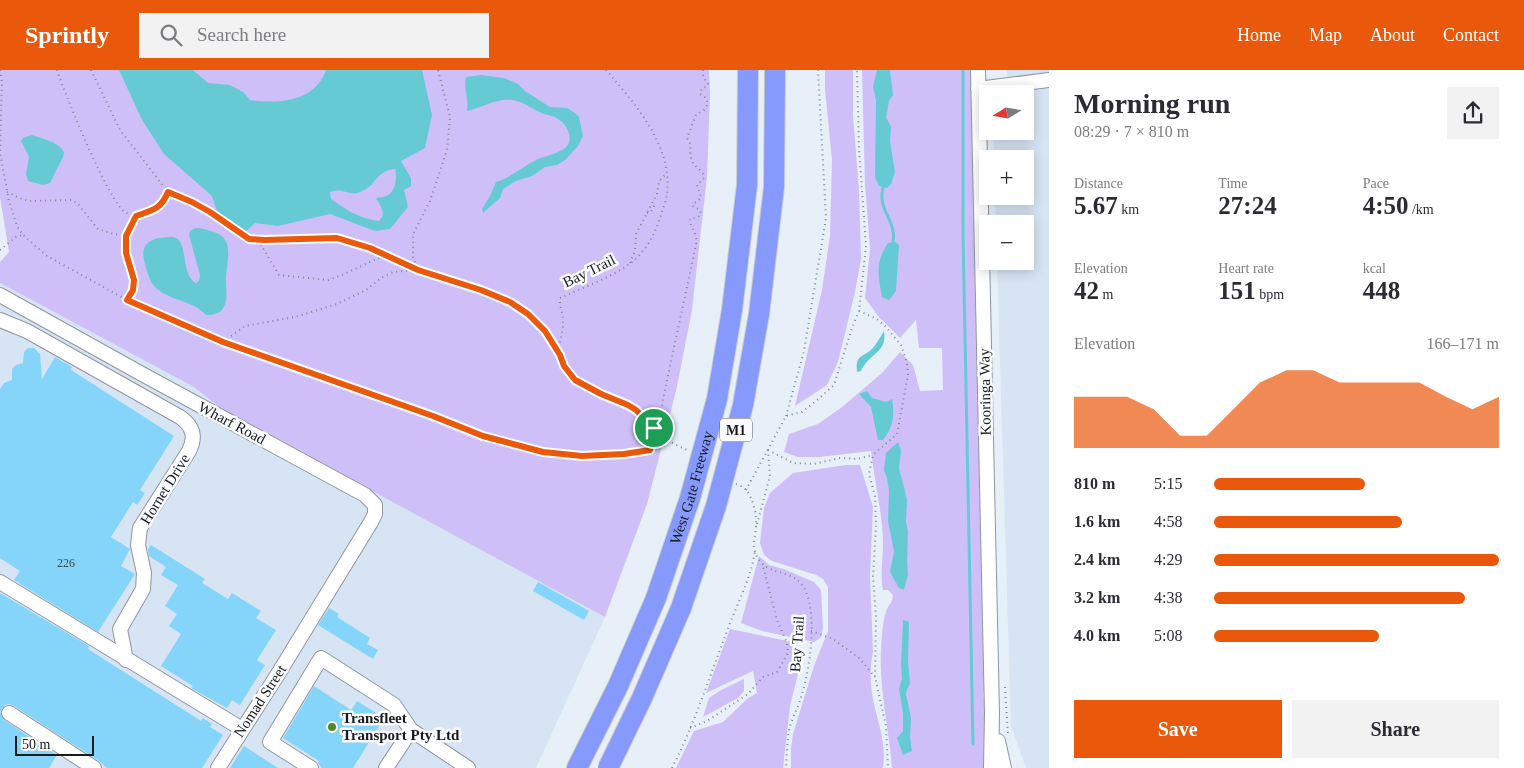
<!DOCTYPE html>
<meta charset="utf-8">
<style>
:root{--surface:#fff;--page:#f2f2f3;--text:#2b2b33;--muted:#7c7c81;--accent:#ea580c}
body{margin:0;font-family:"Times New Roman",serif;background:var(--page);color:var(--text);height:100vh;display:flex;flex-direction:column;font-size:19px;white-space:nowrap}
*{box-sizing:border-box;margin:0}
p{font-size:16px;color:var(--muted)}
.icon{flex:none;width:28px;height:28px;fill:none;stroke:currentColor;stroke-width:2;stroke-linecap:round;stroke-linejoin:round}
.map{position:relative;flex:1;overflow:hidden}
.details{display:flex;flex-direction:column;background:var(--surface);width:475px}
.details>*{flex:none}
.needle{width:32px;rotate:259deg}
.fabs{position:absolute;left:979px;top:15px;display:grid;gap:10px}
.fabs a{display:grid;place-items:center;width:55px;height:55px;border-radius:0px;background:var(--surface);box-shadow:0 2px 12px #0003;font-size:25px}
.scale{position:absolute;left:15px;bottom:12px;width:79px;box-sizing:border-box;padding-left:5px;border:2px solid #181b1e;border-top:0;font-size:14px;line-height:18px;white-space:nowrap;color:#181b1e;-webkit-text-stroke:4px #fafbfd;paint-order:stroke}
.pin{position:absolute;display:grid;place-items:center;width:42px;height:42px;color:#fff;margin:-21px;border:2px solid #fff;border-radius:50%;box-shadow:0 1px 5px #0007}
.round{display:grid;place-items:center;flex:none;width:52px;height:52px;border-radius:0px;background:var(--page)}
.headline{display:flex;align-items:center;justify-content:space-between;height:85px;padding:0 25px}
h1{font-size:28px;font-weight:700;line-height:38px}
.metrics{display:grid;grid-template-columns:repeat(3,1fr);gap:8px;height:85px;padding:5px 25px}
.metrics div{display:grid;align-content:center}
.metrics b{font-size:25px;font-weight:700}
.metrics small{font-size:14px;font-weight:400}
.metrics p{font-size:14px}
.chart{height:140px;padding:10px 25px}
.chart p{display:flex;justify-content:space-between}
.chart svg{width:100%;height:90px;margin-top:5px;fill:var(--accent);opacity:.7}
.action{display:flex;gap:10px;margin-top:auto;padding:10px 25px}
.action a{flex:1;height:58px;border-radius:0px;background:var(--accent);color:#fff;font-size:20px;font-weight:700;line-height:58px;text-align:center}
.action a+a{background:var(--page);color:var(--text)}
ul{padding:0 25px;list-style:none;font-size:16px}
li{display:grid;grid-template-columns:80px 60px 1fr;align-items:center;height:38px}
li i{height:12px;border-radius:6px;background:var(--accent)}
header{display:flex;align-items:center;gap:30px;box-sizing:border-box;height:70px;padding:0 25px;background:var(--accent);color:#fff}
header strong{font-size:24px}
nav{display:flex;gap:28px;margin-inline-start:auto;font-size:18px}
.search{width:350px;height:45px;background:var(--page);display:flex;align-items:center;gap:12px;box-sizing:border-box;padding:0 18px;border-radius:0px;color:var(--muted);font-size:19px}
main{display:flex;flex:1;min-height:0}
.map>svg:first-child{display:block}
.built{fill:#d7e4f3}
.green{fill:#cfbff9}
.water{fill:#66cad5;fill-rule:evenodd}
.lines{fill:none;stroke-linecap:round;stroke-linejoin:round}
.stream{stroke:#66cad5;stroke-width:3}
.building{fill:#84d5f9}
.minor-casing{stroke:#90979f;stroke-width:16}
.highway-casing{stroke:#cccdce;stroke-width:22}
.path{stroke:#80868c;stroke-width:2;stroke-dasharray:1 4;stroke-linecap:butt}
.minor{stroke:#fff;stroke-width:14}
.highway{stroke:#8699fd;stroke-width:20}
.highway-bridge-casing{stroke:#cccdce;stroke-width:22;stroke-linecap:butt}
.highway-bridge{stroke:#8699fd;stroke-width:20}
.route-casing{stroke:#fff;stroke-width:10}
.route{stroke:#ea580c;stroke-width:6}
.poi-dot{fill:#4c8929;stroke:#fafbfd;stroke-width:2}
.labels{text-anchor:middle;stroke-width:5;stroke-linejoin:round;paint-order:stroke}
.number-label{font-size:12px;fill:#334a55}
.shield{fill:#fafbfd;stroke:#5c5e61;stroke-width:1}
.shield-label{font-size:14px;font-weight:bold;fill:#181b1e}
.street-label{font-size:15px;fill:#181b1e;stroke:#fafbfd}
.poi-label{font-size:15px;font-weight:bold;fill:#181b1e;stroke:#fafbfd;text-anchor:start}
</style>
<header>
<strong>Sprintly</strong>
<div class="search"><svg class="icon" aria-label="search" viewBox="0 0 24 24"><circle cx="10" cy="10" r="6"/><path d="M15 15l6 6"/></svg>Search here</div>
<nav><a>Home</a><a>Map</a><a>About</a><a>Contact</a></nav>
</header>
<main>
<div class="map">
<svg width="1049" height="698" viewBox="0 0 1049 698">
<rect width="100%" height="100%" fill="#e7eff8"/>
<path class="built" d="M1007,0H1049V698H1026L1011,656L997,191H1025V154H996L995,126H1025V89H994L993,61H1025V24H1008Z
M0,213L194,317L605,547L536,698H0Z"/>
<path class="green" d="M0,0H709L710,24L707,107L692,240L676,321L647,434L605,547L223,340L194,317L0,213V192L9,182L0,127Z
M825,0H853V46L859,120L861,189L855,222L838,292L827,315L795,336L822,220L830,166L832,90L825,19Z
M862,0H972L985,613L983,625L986,639L984,698H892C889,659 879,619 881,580C882,568 882,553 886,542C888,534 892,535 893,525L888,520H883C880,505 883,489 883,473C883,451 878,430 875,408C873,399 873,391 871,381L820,387H798L784,382L789,364L818,354L842,337L882,303L900,282L913,295L920,321L943,320L942,278H919L916,250L900,268L878,246L865,228L870,179L865,114Z
M846,395H860L873,437L870,506L873,582C870,596 870,610 872,624C876,649 887,671 883,697L882,698H791V678L793,664L814,596L828,561V517L823,509L816,505L772,491L764,485L760,473L764,438L770,423L793,403Z
M759,486L769,495L784,499L814,512L821,520L823,558L821,567L814,572L762,561L741,553Z
M730,559L797,573L799,600L790,636L783,698H676L694,661L723,652L747,629L757,623L753,601L706,623Z
M744,609V621L738,628L703,647L709,628L721,620Z"/>
<path class="water" d="M119,0H193L208,13L230,15L243,22L250,30C279,34 315,32 326,0H422L432,45L425,78L401,91L411,108V116L404,120L408,137L390,159L375,161L330,144L278,156L255,153L242,165L222,156L212,126L164,84L142,50ZM395,99C397,106 396,121 388,125C385,127 380,127 376,128C381,137 387,143 379,151C361,149 346,140 331,129L330,122C344,117 349,127 360,122C377,116 375,101 395,99Z
M877,0H890L893,25L889,31L886,47L891,57L890,71L895,102L891,114L887,118L879,116L875,108L876,31L873,17Z
M481,5L504,8L518,14L525,21L550,37L567,38L575,43L579,47L583,66L578,76L565,90L557,95L545,97L532,106L516,111L503,119L500,128L483,143L482,139L490,126L496,112C510,108 522,97 536,90C545,86 557,84 565,78C575,70 567,54 558,49C554,46 548,45 544,44C533,40 523,31 512,30C496,28 482,38 467,41C469,27 463,20 466,7Z
M32,65C43,69 57,71 64,82L63,87L50,113L43,115L28,111L26,104L29,87L21,71L23,68Z
M195,158C202,158 207,160 214,162C236,169 226,192 226,209C226,221 229,233 220,242C201,249 208,243 194,236C182,230 165,227 156,218C151,214 149,207 147,201C142,186 139,172 159,168C163,168 169,166 174,167C189,171 180,205 196,213L199,211L200,205L189,165L190,161Z
M895,172L899,175L896,221L889,230L882,227C878,205 875,192 888,173Z
M884,261C888,283 869,283 861,301L857,302C855,284 863,288 873,278C877,273 881,266 884,261Z
M867,321L872,328L886,332L892,329C895,344 893,358 883,370H878L871,337L859,324Z
M898,372L901,381L899,398L907,429L906,451L908,462L907,491L908,505L904,520L899,518L890,502L894,482L888,451L889,421L887,408L884,400L886,383Z
M903,550L909,552L908,592L910,614L907,619L906,624L911,648L910,668L912,681L903,685L897,668L903,661V643L899,619L902,609L901,595Z"/>
<g class="lines">
<path class="stream" d="M963,0V164L973,674
M883,118C877,140 897,151 893,172"/>
</g>
<path class="building" d="M28,278H34L40,284L42,309L55,287L72,297L71,300L174,366L140,420L145,423L137,435L133,432L111,467L130,479L121,496L135,504L98,562L14,510L20,501L0,488V319L4,313L12,310V299L16,295L23,293L24,282Z
M151,475L205,509L202,513L228,529L232,523L261,541L256,548L276,560L257,590L265,595L240,635L232,630L227,638L191,618L193,616L161,596L181,564L169,556L177,544L165,536L178,515L161,505L166,497L149,486L148,479Z
M538,512L589,541L584,550L533,521Z
M0,523L89,576L88,579L201,651L203,648L212,654L210,657L223,665L202,698H107L99,691L14,636L9,634L5,635L0,642L4,650L57,685L49,698H0Z
M329,538L339,544L337,547L370,568L367,574L378,580L373,589L318,555Z
M314,616L351,640L357,631L384,648L353,698H322L318,693L319,691L283,668Z
M244,676L278,698H230Z"/>
<g class="lines">
<defs>
<path id="minor" d="M978,0L992,643L991,698
M978,19L1049,10
M0,225L142,304L365,425L375,435V444L371,452L278,604L218,698
M0,250L27,261L180,347C193,356 196,367 189,381L140,458L138,475L144,503L143,519L120,559L126,590
M0,512L242,659
M9,643L94,698
M998,671L1004,698
M311,698L270,672L321,588L394,635L411,660
M386,698L411,660L468,698"/>
<path id="highway" d="M577,698L618,616L656,528"/>
</defs>
<use href="#minor" class="minor-casing"/>
<use href="#highway" class="highway-casing"/>
<path class="path" d="M0,0L2,12L0,83L9,131L17,156L23,165L47,186L127,230L223,272L433,346L483,366L543,382L582,386L624,384L650,380L654,358L661,346L663,329L696,175C698,161 689,158 690,149L698,147L701,143L700,140L693,136V134L699,130L701,127L697,115L704,108L703,104C699,98 692,95 691,88C689,80 693,76 687,68L696,45L704,40L708,34L706,28L700,24L702,18L706,17L708,14L703,7V0
M57,0C64,22 109,133 125,142C132,147 139,145 146,143C158,138 163,134 168,123
M91,0L120,60L168,122L192,132L209,142L249,169L264,170L337,168L370,178L418,200L481,220L510,232L528,245L545,261L559,283
M606,0C636,35 676,79 666,130C664,136 662,142 660,148C655,164 646,181 632,192C611,208 584,217 560,228C559,237 564,245 563,254C563,264 558,274 560,284C565,320 609,322 633,338C645,346 653,358 664,367C671,373 679,376 687,380
M7,122L24,130L31,131L72,130L78,134L98,159L114,164L126,166
M647,143L651,142L654,136V132
M258,170L279,205L328,210L342,205L385,185
M0,180L16,167L23,165
M630,193L635,181L636,164L657,124L659,111L665,105
M127,230L133,220L134,210L126,183V166L136,146
M859,241L877,249L885,256L901,275L907,293L908,305L897,364L873,385L869,404L875,426L876,456L873,506L876,547L875,607L886,656L888,698
M223,272L245,256L295,247L337,234L366,220L381,208L393,202L418,200L413,187V164L430,131L447,80L450,47L438,0
M786,346L804,281L826,148L818,0
M768,380L793,393L814,394L840,388L857,389L873,385
M736,414C739,415 744,417 746,420C753,428 757,445 756,456C756,465 752,473 755,482C766,511 794,494 806,522C817,548 810,598 802,624C799,636 792,648 789,660C787,672 787,686 786,698
M746,420L786,346L802,342L815,332L834,315L852,258L859,241L866,176L859,79L857,0
M757,454L770,406L768,380
M811,561L833,569L859,588L875,607
M1005,617L1008,665
M690,658L707,651L748,624L763,607L777,602L788,583L787,573L777,550L763,496
M672,698C694,655 709,608 726,564C736,535 750,512 755,481"/>
<use href="#minor" class="minor"/>
<use href="#highway" class="highway"/>
<defs>
<g id="highway-bridge">
<path id="s1" d="M656,528L690,428L717,329L732,240L747,115L748,0"/>
<path d="M608,698L642,628L681,538L716,436L743,335L759,244L774,117L775,0"/>
</g>
</defs>
<use href="#highway-bridge" class="highway-bridge-casing"/>
<use href="#highway-bridge" class="highway-bridge"/>
</g>
<g class="lines">
<defs>
<path id="route" d="M168,122L192,132L210,142L249,169L264,170L337,168L370,178L418,200L481,220L510,232L528,244L545,261L560,285L564,296L575,310L601,324L628,335L636,340L654,358L650,380L624,384L582,386L543,382L483,366L433,346L223,272L127,230L133,220L134,210L126,183V166L136,146C153,140 161,139 168,122Z"/>
</defs>
<use href="#route" class="route-casing"/>
<use href="#route" class="route"/>
</g>
<circle class="poi-dot" cx="332" cy="657" r="5"/>
<g class="labels">
<g class="number-label">
<text x="66" y="497">226</text>
</g>
<rect class="shield" x="720" y="348.5" width="32" height="23" rx="4"/>
<g class="shield-label">
<text x="736" y="365">M1</text>
</g>
<g class="street-label">
<text transform="translate(589 201) rotate(-26)" y="5">Bay Trail</text>
<text transform="translate(985 322) rotate(-91)" y="5">Kooringa Way</text>
<text transform="translate(232 353) rotate(28)" y="5">Wharf Road</text>
<text dy="5" stroke="none"><textPath href="#s1" startOffset="116">West Gate Freeway</textPath></text>
<text transform="translate(165 419) rotate(-58)" y="5">Hornet Drive</text>
<text transform="translate(797 574) rotate(-86)" y="5">Bay Trail</text>
<text transform="translate(260 631) rotate(-57)" y="5">Nomad Street</text>
</g>
<g class="poi-label">
<text x="342" y="653">Transfleet<tspan x="342" dy="17">Transport Pty Ltd</tspan></text>
</g>
</g>
</svg>
<div class="fabs">
<a><svg class="needle" viewBox="-14 -14 28 28"><path d="M0-13l5 13h-10z" fill="#e53935"/><path d="M0 13l5-13h-10z" fill="#7c7c81"/></svg></a>
<a>+</a>
<a>−</a>
</div>
<div class="scale">50 m</div>
<div class="pin" style="left:654px;top:358px;background:#1e9e55"><svg class="icon" aria-label="arrive" viewBox="0 0 24 24"><path d="M6 21V4h12l-3 4 3 4H6"/></svg></div>
</div>
<section class="details">
<div class="headline"><div><h1>Morning run</h1><p>08:29 · 7 × 810 m</p></div><a class="round"><svg class="icon" aria-label="share" viewBox="0 0 24 24"><path d="M12 15V3M7 8l5-5 5 5M5 13v7h14v-7"/></svg></a></div>
<div class="metrics">
<div><p>Distance</p><b>5.67<small> km</small></b></div>
<div><p>Time</p><b>27:24</b></div>
<div><p>Pace</p><b>4:50<small> /km</small></b></div>
</div>
<div class="metrics">
<div><p>Elevation</p><b>42<small> m</small></b></div>
<div><p>Heart rate</p><b>151<small> bpm</small></b></div>
<div><p>kcal</p><b>448</b></div>
</div>
<div class="chart"><p><span>Elevation</span>166–171 m</p>
<svg viewBox="0 0 160 44" preserveAspectRatio="none"><path d="M0 44V19L10 19L20 19L30 25L40 38L50 38L60 25L70 12L80 6L90 6L100 12L110 12L120 12L130 12L140 19L150 25L160 19V44z"/></svg>
</div>
<ul>
<li><b>810 m</b>5:15<i style="width:53%"></i></li>
<li><b>1.6 km</b>4:58<i style="width:66%"></i></li>
<li><b>2.4 km</b>4:29<i style="width:100%"></i></li>
<li><b>3.2 km</b>4:38<i style="width:88%"></i></li>
<li><b>4.0 km</b>5:08<i style="width:58%"></i></li>
</ul>
<div class="action"><a>Save</a><a>Share</a></div>
</section>
</main>
